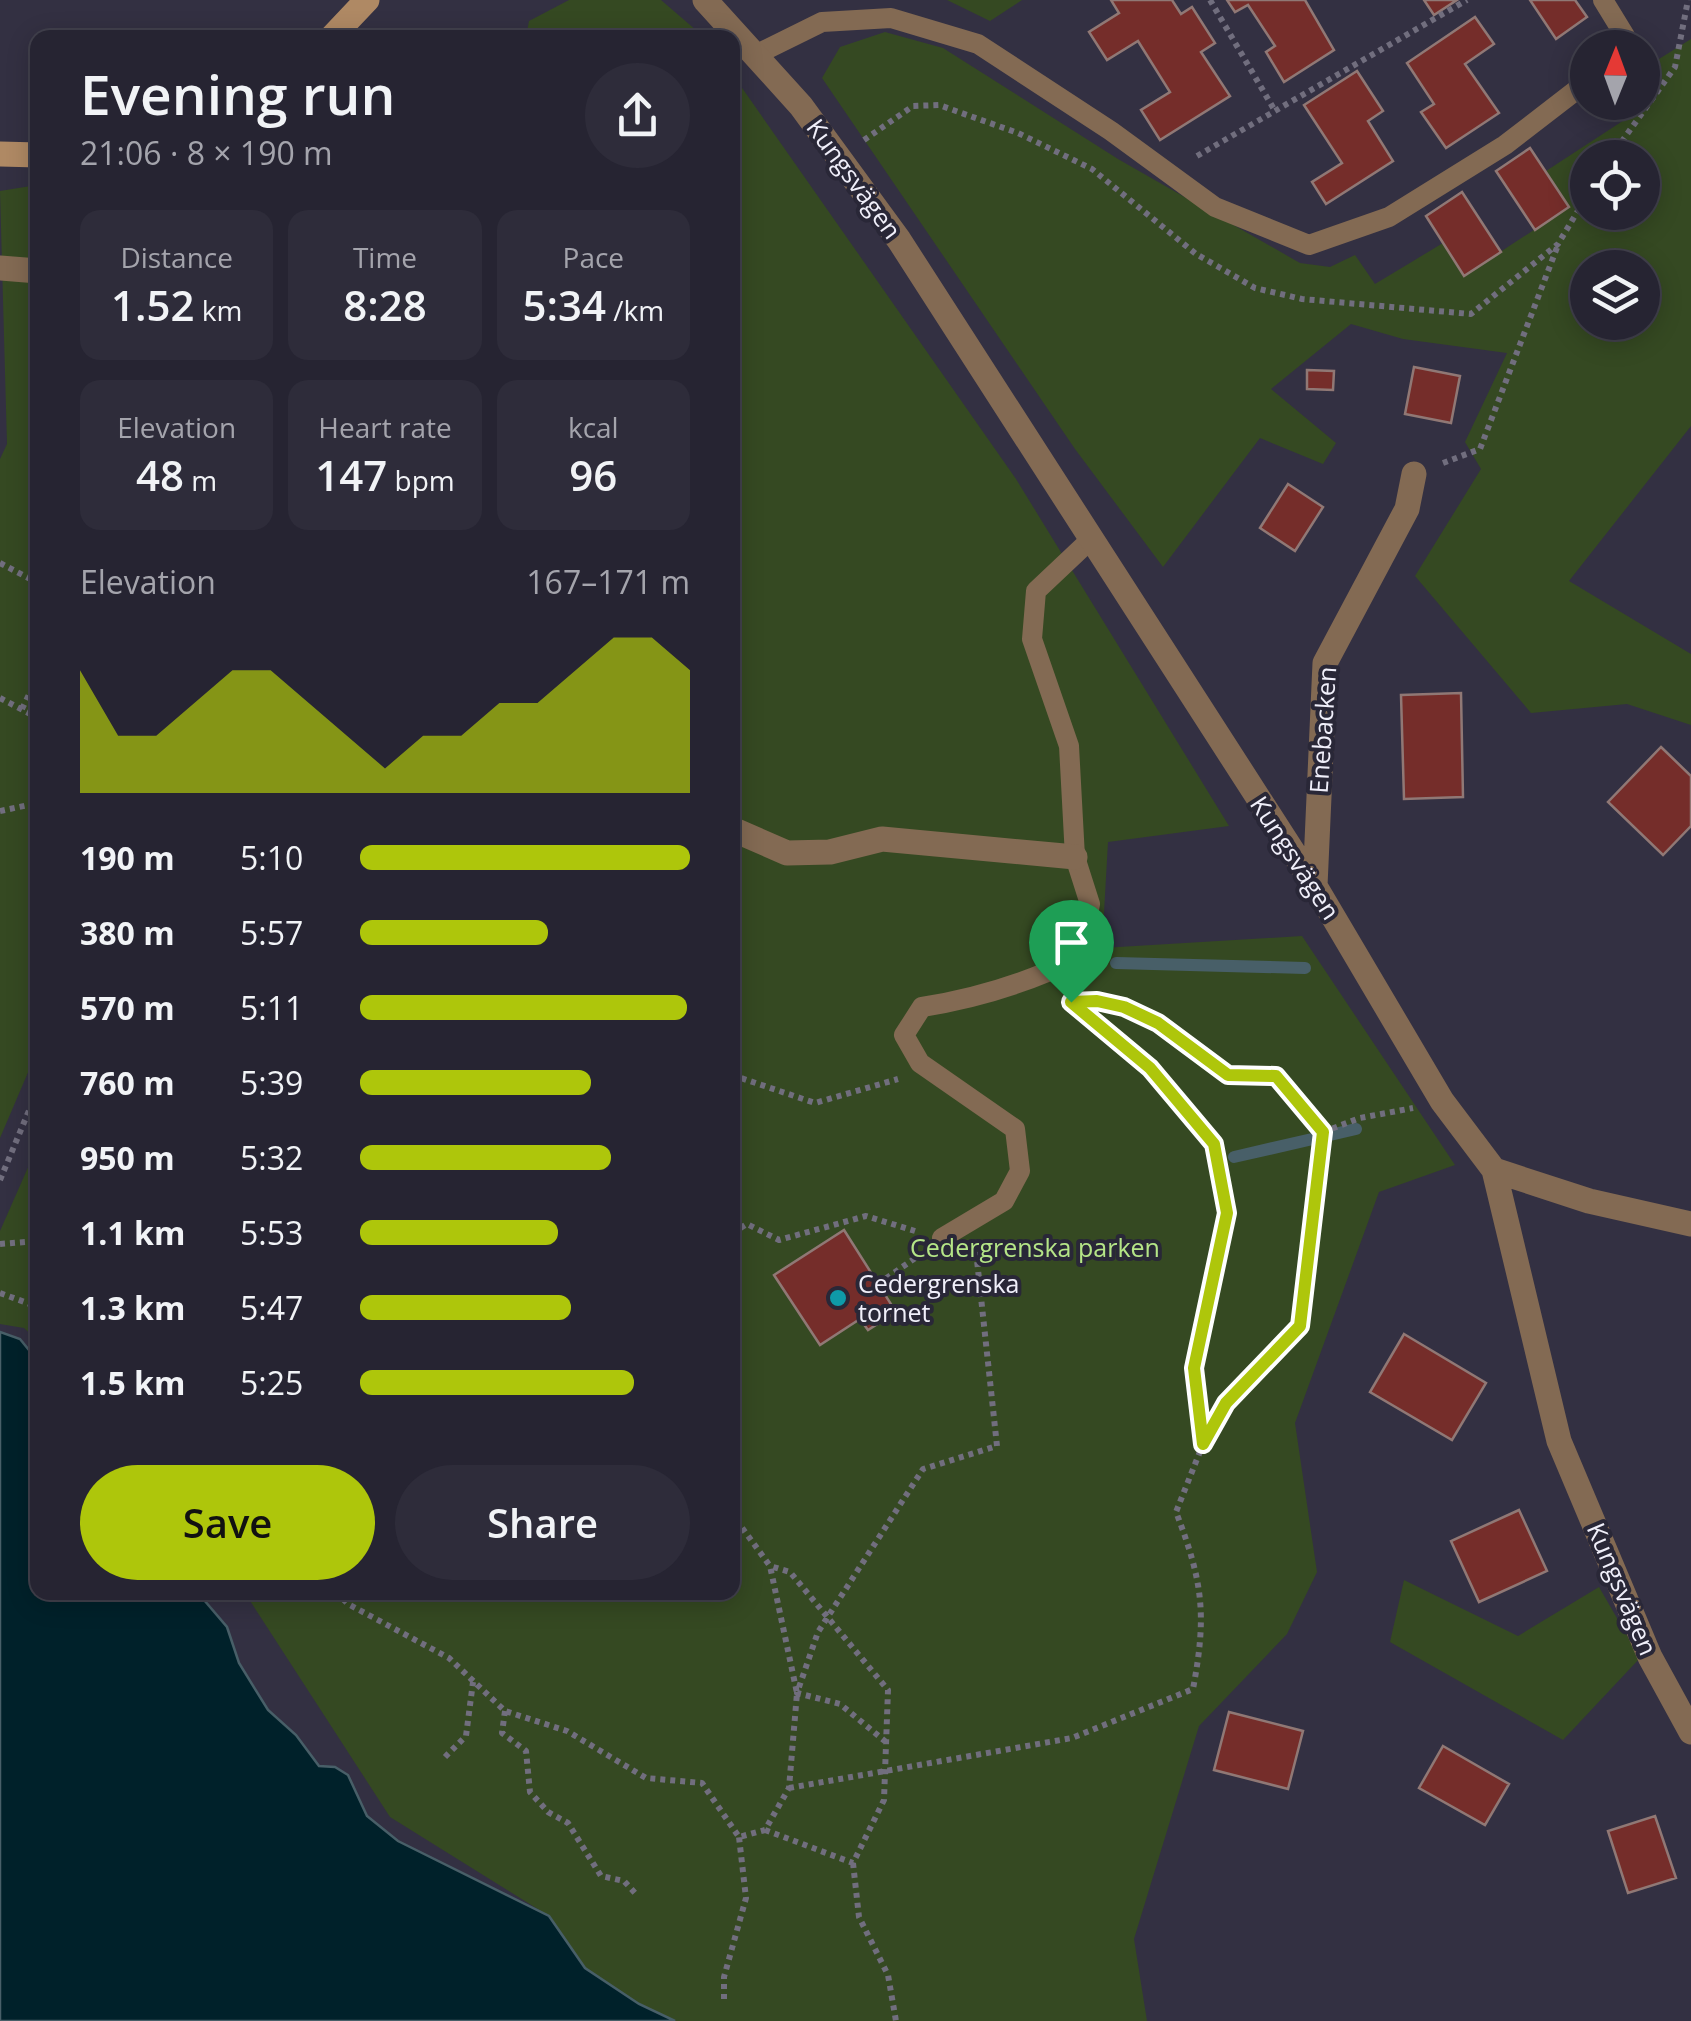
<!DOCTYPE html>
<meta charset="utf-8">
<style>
:root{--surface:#262432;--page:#2e2c3a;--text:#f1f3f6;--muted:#a4a4ac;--line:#42414d;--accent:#aec60b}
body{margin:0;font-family:"Open Sans",sans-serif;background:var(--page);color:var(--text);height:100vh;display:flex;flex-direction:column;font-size:38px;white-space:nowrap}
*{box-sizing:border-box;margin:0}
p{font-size:32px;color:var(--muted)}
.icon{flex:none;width:55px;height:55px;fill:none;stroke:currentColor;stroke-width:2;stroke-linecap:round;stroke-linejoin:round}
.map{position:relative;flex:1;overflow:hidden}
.drawer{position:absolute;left:30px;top:30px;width:710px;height:1570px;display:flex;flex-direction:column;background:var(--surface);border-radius:20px;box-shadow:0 5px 25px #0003,0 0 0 2px var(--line)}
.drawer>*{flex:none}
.needle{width:65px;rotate:1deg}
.fabs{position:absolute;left:1570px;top:30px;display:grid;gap:20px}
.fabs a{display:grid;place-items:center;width:90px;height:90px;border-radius:50%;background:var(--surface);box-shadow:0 5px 25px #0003,0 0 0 2px var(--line);font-size:50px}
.pin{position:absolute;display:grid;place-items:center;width:85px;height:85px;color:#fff;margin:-102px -42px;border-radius:50% 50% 50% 0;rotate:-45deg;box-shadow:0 0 10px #0007}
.pin .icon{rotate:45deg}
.round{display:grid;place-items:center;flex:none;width:105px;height:105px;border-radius:52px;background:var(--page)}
.overview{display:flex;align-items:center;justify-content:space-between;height:170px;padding:0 50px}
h1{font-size:55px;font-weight:600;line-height:75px}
.metrics{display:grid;grid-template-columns:repeat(3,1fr);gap:15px;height:170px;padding:10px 50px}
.metrics div{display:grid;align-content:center;border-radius:20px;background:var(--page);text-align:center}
.metrics b{font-size:42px;font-weight:600}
.metrics small{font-size:28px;font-weight:400}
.metrics p{font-size:28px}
.chart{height:280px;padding:20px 50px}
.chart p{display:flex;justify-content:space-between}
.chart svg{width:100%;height:180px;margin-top:10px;fill:var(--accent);opacity:.7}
.button{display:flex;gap:20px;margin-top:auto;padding:20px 50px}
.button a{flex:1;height:115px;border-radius:60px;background:var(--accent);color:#111;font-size:40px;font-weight:600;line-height:115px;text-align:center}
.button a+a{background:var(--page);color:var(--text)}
ul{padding:0 50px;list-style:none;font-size:32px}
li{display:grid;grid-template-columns:160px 120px 1fr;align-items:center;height:75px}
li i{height:25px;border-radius:12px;background:var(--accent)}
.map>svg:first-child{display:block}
.green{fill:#354922;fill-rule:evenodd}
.water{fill:#00212a;stroke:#485f68;stroke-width:2.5}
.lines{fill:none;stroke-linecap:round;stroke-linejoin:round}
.stream{stroke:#485f68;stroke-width:12}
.building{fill:#752d2a;stroke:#907875;stroke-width:2.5}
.path{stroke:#716e7e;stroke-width:6;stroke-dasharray:5 5;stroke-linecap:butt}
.lane{stroke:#836a53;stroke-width:20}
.street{stroke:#836a53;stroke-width:25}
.secondary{stroke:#af8964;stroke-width:25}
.route-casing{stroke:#fff;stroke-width:20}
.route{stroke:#aec60b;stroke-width:12}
.culture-dot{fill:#0f9aa8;stroke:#292737;stroke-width:4}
.labels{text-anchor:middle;stroke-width:8;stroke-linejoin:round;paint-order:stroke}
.street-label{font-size:25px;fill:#f0effa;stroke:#292737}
.park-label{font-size:25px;fill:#b5e587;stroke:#292737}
.poi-label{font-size:25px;fill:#f0effa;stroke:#292737;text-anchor:start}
</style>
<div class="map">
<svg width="1691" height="2021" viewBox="0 0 1691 2021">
<rect width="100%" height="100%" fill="#333042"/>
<path class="green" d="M569,0H661L704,37H526L529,21Z
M947,0H1022L990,21Z
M885,32L943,48L1118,159L1300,263L1330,267L1355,255L1375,284L1443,243L1465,275L1569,207L1546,171L1638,111L1632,103L1642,102L1643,69L1691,39V426L1569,581L1691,654V725L1627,704L1531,713L1415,576L1481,469L1465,442L1507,353L1403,339L1351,324L1271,389L1336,443L1323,464L1260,438L1163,567L1075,449L822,78L840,47ZM1588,158H1642V212H1588ZM1588,268H1642V322H1588Z
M733,75L1016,479L1229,826L1108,842L1102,948L1302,936L1455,1165L1379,1192L1295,1423L1317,1572L1287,1634L1199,1726L1134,1939L1147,2021H675L639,2004L585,1968L549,1916L390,1817L245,1593L732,1592Z
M37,185L38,1049L0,1138V459L7,444L0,191Z
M37,1147V1340L24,1328L0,1324V1231Z
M1404,1580L1518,1636L1599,1587L1640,1658L1563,1740L1390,1642Z"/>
<path class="water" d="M0,1332L20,1339L37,1360L38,1592L198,1593L227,1627L239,1663L268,1710L296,1735L319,1766L335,1767L348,1775L367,1816L398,1841L549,1916L585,1968L639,2004L675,2021H0Z"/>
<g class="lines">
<path class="stream" d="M1116,963L1305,968
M1234,1157L1356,1129"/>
</g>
<path class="building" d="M1111,0H1172L1181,14L1192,7L1215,43L1201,52L1230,96L1160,140L1141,110L1170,92L1138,41L1107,60L1089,32L1119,13Z
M1227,0H1305L1334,50L1284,82L1266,52L1275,46L1248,5L1235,12Z
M1424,0H1457L1434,15Z
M1530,0H1575L1587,17L1556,39Z
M1475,17L1494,44L1465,64L1499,113L1446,148L1421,112L1434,104L1407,63Z
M1357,71L1383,111L1368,121L1393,161L1326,204L1312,182L1342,163L1304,105Z
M1530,148L1569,207L1535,230L1496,171Z
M1462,192L1501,252L1464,276L1426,216Z
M1414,367L1460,376L1451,423L1405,414Z
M1307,370L1334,371L1333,390L1307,389Z
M1288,484L1323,507L1295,551L1260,528Z
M1461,693L1463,797L1404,799L1401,695Z
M1661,747L1691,776V826L1663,855L1608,802Z
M844,1230L896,1312L868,1330L860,1319L820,1345L774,1275Z
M1404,1334L1486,1383L1452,1440L1370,1392Z
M1519,1510L1547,1571L1479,1602L1451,1541Z
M1229,1712L1303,1731L1288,1789L1214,1770Z
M1443,1746L1509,1784L1485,1825L1419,1788Z
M1655,1816L1676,1878L1628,1893L1608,1831Z"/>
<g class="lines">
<path class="path" d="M1210,0L1275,111
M864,140L913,106L939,105L1018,133L1092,169L1196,254L1255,288L1302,299L1471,314L1558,244L1588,194
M1197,156L1467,0
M1610,158L1675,67L1688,0
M1443,463L1480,449L1558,245
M0,563L38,583
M0,698L38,718
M22,709L38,676
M0,811L38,803
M1070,1002L1151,1068L1214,1143L1227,1213L1194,1368L1203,1443
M732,1075L815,1103L898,1079
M1323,1132L1360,1118L1413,1108
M0,1180L38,1089
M732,1233L747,1224L779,1240L866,1216L915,1231
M0,1244L38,1241
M878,1284L921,1254
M0,1293L38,1307
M336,1592L348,1604L449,1658L505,1711L567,1731L646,1778L702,1783L739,1837L765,1830L789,1788L797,1693L770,1566L732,1514
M505,1711L502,1733L526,1751L530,1792L548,1812L568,1823L601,1876L624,1881L635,1893
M886,1742L840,1704L797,1693L818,1632L923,1469L997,1446L976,1251
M445,1757L466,1736L473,1682
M789,1788L1072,1738L1193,1689C1207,1615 1203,1582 1176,1512L1203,1444L1226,1403L1301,1326L1323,1132L1275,1076L1228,1075L1158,1023L1124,1007L1071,1002
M765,1830L853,1863L884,1800L888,1690L790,1572L770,1566
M853,1863L859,1917L888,1975L896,2021
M724,1999V1977L746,1898L739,1837"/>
<path class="lane" d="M1603,0L1625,36L1619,48
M755,55L822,22L891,18L978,44L1111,131L1215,207L1309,245L1389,217L1505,145L1588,81
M942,1238L1004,1201L1020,1171L1015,1129L920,1063L904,1035L922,1007C979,998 1028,983 1080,957L1090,904L1075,857L1069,746L1032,639L1036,591L1089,541"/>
<path class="street" d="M705,0L801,106L899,240L1315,886L1442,1101L1494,1170L1559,1441L1650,1657L1691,1732
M0,268L38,271
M732,829L787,853L830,852L882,839L1075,857
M1315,886L1325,663L1407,509L1414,474
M1494,1170L1589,1201L1691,1224"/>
<path class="secondary" d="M331,38L367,0
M0,154L38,155"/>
</g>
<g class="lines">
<defs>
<path id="route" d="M1097,1001L1124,1007L1158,1023L1228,1075L1276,1076L1323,1132L1300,1326L1226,1403L1203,1444L1194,1368L1227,1213L1214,1144L1150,1068L1071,1002Z"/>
</defs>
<use href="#route" class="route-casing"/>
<use href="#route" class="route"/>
</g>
<circle class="culture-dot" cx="838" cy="1298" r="10"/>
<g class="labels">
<g class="street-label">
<text transform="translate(854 179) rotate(54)" y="9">Kungsvägen</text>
<text transform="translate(1323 730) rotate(-86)" y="9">Enebacken</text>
<text transform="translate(1295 858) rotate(57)" y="9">Kungsvägen</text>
<text transform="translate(1622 1589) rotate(67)" y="9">Kungsvägen</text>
</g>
<g class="park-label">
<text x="1035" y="1257">Cedergrenska parken</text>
</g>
<g class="poi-label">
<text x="858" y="1293">Cedergrenska<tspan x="858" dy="29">tornet</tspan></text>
</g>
</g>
</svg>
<div class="fabs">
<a><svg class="needle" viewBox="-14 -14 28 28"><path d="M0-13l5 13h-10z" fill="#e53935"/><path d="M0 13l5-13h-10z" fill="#a4a4ac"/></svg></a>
<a><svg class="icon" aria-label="locate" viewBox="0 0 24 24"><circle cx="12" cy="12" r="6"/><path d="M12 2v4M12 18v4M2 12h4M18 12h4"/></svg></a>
<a><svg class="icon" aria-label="layers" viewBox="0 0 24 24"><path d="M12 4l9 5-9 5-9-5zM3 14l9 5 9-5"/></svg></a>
</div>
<div class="pin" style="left:1071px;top:1002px;background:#1e9e55"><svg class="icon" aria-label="arrive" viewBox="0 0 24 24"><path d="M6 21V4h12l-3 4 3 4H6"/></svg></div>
<section class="drawer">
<div class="overview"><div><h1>Evening run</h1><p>21:06 · 8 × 190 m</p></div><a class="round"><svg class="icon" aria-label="share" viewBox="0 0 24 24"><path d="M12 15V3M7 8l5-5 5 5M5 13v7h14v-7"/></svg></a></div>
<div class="metrics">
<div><p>Distance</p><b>1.52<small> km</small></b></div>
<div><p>Time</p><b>8:28</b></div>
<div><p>Pace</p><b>5:34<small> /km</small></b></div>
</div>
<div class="metrics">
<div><p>Elevation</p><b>48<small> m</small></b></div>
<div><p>Heart rate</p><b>147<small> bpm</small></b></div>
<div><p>kcal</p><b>96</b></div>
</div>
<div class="chart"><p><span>Elevation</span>167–171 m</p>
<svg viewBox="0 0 160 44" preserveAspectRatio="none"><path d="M0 44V14L10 30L20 30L30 22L40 14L50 14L60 22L70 30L80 38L90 30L100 30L110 22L120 22L130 14L140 6L150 6L160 14V44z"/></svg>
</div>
<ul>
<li><b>190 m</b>5:10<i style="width:100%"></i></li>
<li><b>380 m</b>5:57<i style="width:57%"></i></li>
<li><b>570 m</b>5:11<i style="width:99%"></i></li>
<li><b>760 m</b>5:39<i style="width:70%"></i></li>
<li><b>950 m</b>5:32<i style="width:76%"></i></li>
<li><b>1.1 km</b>5:53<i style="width:60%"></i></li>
<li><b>1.3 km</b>5:47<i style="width:64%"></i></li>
<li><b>1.5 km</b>5:25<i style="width:83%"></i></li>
</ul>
<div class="button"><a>Save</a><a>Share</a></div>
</section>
</div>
